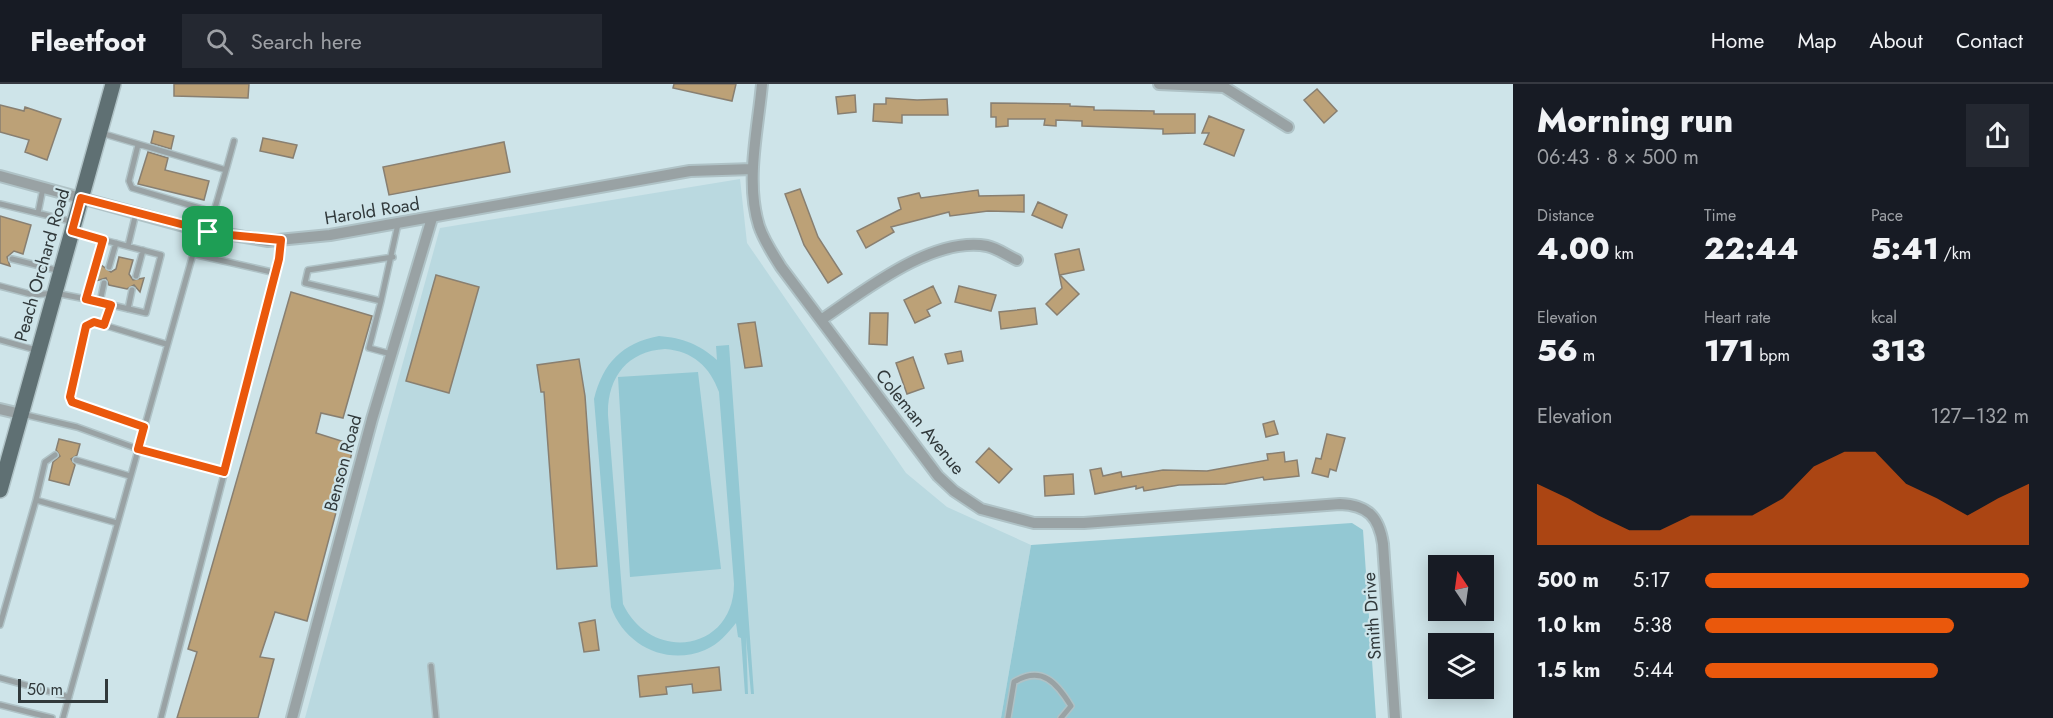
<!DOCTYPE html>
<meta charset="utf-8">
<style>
:root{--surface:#171b24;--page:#242831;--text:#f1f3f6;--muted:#9ea1a6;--line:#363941;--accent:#ea580c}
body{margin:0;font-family:Jost,sans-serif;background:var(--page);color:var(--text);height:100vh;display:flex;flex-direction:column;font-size:22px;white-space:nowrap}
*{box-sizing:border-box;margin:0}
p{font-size:20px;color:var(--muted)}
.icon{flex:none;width:33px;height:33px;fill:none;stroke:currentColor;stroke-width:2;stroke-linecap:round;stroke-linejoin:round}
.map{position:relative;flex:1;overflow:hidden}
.panel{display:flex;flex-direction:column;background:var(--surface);width:540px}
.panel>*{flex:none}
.needle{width:39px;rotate:347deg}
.buttons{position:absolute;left:1428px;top:471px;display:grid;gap:12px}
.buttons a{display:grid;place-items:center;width:66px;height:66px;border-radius:0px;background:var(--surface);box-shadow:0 3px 15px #0003;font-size:30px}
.scale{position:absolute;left:18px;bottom:15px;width:90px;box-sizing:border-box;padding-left:6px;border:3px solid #31393b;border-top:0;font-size:16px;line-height:21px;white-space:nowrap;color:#31393b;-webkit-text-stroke:4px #cee4e9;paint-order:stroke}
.pin{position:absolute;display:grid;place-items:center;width:51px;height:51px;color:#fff;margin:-26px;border-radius:12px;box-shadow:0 3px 9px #0006}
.round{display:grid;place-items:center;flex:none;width:63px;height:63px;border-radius:0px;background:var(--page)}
.head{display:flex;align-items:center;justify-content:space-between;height:102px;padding:0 24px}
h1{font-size:33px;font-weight:800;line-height:45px}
.figures{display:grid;grid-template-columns:repeat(3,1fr);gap:9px;height:102px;padding:6px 24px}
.figures div{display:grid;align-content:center}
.figures b{font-size:30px;font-weight:800}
.figures small{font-size:16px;font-weight:400}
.figures p{font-size:16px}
.chart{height:168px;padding:12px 24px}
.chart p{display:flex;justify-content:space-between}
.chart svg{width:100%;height:108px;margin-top:6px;fill:var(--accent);opacity:.7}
ul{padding:0 24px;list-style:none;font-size:20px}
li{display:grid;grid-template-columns:96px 72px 1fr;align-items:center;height:45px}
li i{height:15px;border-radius:8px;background:var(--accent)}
header{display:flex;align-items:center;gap:36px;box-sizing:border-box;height:84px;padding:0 30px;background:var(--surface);border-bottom:2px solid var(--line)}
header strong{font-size:28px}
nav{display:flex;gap:33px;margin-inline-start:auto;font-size:21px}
.search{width:420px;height:54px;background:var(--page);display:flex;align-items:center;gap:15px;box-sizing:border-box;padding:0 21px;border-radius:0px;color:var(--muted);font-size:22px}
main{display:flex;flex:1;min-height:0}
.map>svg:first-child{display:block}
.built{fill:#bad9e0}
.green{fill:#93c8d3;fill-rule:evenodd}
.building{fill:#bca177;stroke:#887f71;stroke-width:1.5}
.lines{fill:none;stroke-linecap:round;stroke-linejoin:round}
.service-casing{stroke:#afc2c6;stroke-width:8}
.minor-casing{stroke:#afc2c6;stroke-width:14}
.primary-casing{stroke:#afc2c6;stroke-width:18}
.service{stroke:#99a2a4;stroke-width:5}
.minor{stroke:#99a2a4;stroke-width:10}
.primary{stroke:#5f7073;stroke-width:15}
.route-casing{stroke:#fff;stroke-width:12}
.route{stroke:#ea580c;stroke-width:8}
.labels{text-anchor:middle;stroke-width:4.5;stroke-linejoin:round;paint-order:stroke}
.street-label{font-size:18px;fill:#31393b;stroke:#cee4e9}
</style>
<header>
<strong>Fleetfoot</strong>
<div class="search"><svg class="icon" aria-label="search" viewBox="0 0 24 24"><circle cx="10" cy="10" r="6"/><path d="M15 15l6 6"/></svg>Search here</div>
<nav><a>Home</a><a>Map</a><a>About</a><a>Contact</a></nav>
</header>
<main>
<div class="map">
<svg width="1513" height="634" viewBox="0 0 1513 634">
<rect width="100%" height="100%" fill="#cee4e9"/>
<path class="built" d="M740,95L747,159L906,389L947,423L1031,461L1001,634H305L440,144Z"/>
<path class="green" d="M659,252C683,254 699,260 717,276L716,262L729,261L754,610H751L746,553L748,610H745L741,554L738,553L736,539C728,549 719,560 705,566C667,582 625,562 611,523L594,315C603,279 622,259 659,252ZM665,265C693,267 710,283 719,308L734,500C734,567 652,580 623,520L608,331C607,294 627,267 665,265Z
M698,288L721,485L630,493L618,293Z
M1352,439L1363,446L1376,634H1001L1031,461Z"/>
<path class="building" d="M174,0H249L248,14L174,12Z
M674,0H736L732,17L673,4Z
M1317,5L1337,27L1324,39L1304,16Z
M855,11L856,28L838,30L836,13Z
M886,14L917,16L947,15L948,31H902V39L873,37L874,20H886Z
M991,19L1070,20V22L1094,23V26L1154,27V30H1195V49L1163,50V45L1082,42V37L1056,36V42L1044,41L1045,35H1008V42L996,43V33H991Z
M0,21L24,27L25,23L61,35L47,76L25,68L29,56L0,48Z
M1209,32L1244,46L1234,72L1204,60L1209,49H1202Z
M154,47L174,52L171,65L151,59Z
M263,54L297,61L293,74L260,67Z
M504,58L510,88L389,111L383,83Z
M148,68L168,74L165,86L209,97L204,116L138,100Z
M800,105L818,153L842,190L828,199L804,161L785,110Z
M978,106L979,112L1024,111V128L988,127L950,132L949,128L891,143L894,148L866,164L857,147L901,125L898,114L919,109L921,114Z
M1038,118L1067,131L1062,144L1032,131Z
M0,132L31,141L23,170L14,167L7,173L10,182L0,179Z
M1079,165L1084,186L1060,191L1079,210L1057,231L1046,220L1062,204L1055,170Z
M119,173L133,176L129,190L133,196L144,194L140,208L134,201L127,205L109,201L106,194L96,197L101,181L111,188L116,185Z
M436,191L479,203L449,309L406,297Z
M933,202L941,219L927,226L930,232L915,239L904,216Z
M959,202L996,211L991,227L955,218Z
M291,208L372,232L343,334L321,329L316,349L354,361L307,537L275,528L260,573L274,575L258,634H177L197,568L188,565Z
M1035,224L1037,240L1001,245L999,228Z
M870,229H888L887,261L869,260Z
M755,238L762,282L745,284L738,240Z
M961,267L963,277L948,280L945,270Z
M913,273L924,304L907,310L896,279Z
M579,275L585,312L597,482L557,485L544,308H541L537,281Z
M1274,337L1278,350L1266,353L1263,340Z
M1327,350L1345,354L1336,387L1330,385L1328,393L1312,389L1316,374L1321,375Z
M59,355L80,360L77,371L71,375L75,381L69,401L49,396L53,378L60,372L56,366Z
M989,364L1012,385L999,399L976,378Z
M1284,368L1285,378L1297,376L1299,392L1264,396L1263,393L1225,400L1179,401L1144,407L1143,403L1136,405V402L1095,410L1090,386L1101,384L1103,392L1121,388L1122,393L1163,386L1207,387L1268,376L1267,370Z
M1073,390L1074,410L1045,412L1044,392Z
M595,536L599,566L584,568L579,539Z
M719,583L721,606L693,609L692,600L666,603L667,610L640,613L638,592Z"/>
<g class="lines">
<defs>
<path id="service" d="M101,49L226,86L208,148
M138,61L129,97L132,104L213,128
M226,86L234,57
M0,120L74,138
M38,129L43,104
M128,162L136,129
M393,173L308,186L305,199L381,217L398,140
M12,175L60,187
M109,183L116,159
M136,192L143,166
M0,202L34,211L55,209L86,215L146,229L161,171L73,148
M86,215L103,156
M381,217L369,264L391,270
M100,218L104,199
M128,225L132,206
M104,241L111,221
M0,256L36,266
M22,330L77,343L138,365L224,388
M144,343L72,318L70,313L86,242L94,238L166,260
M76,376L130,392
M36,416L45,378L55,371
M0,541L36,416L117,439
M431,582L436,634
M0,594L69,613
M0,621L52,634
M63,634L193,170L276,189
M161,634L267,224L281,156
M1008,634L1014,598C1042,581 1057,599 1071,622L1061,634"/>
<path id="minor" d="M762,0C758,45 745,98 759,142C764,157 773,170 781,183L938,392L954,407L981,425L1034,439H1084L1340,420C1368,421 1379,433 1383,460L1395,634
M1159,0L1224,3L1288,43
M0,92L191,144L268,157L330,151L690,87L753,85
M821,236C864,207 932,152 987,162C997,164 1008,172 1017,176
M0,325L21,330
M292,634L372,335L432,134"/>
<path id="primary" d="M0,406L113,0"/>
</defs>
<use href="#service" class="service-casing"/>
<use href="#minor" class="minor-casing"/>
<use href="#primary" class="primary-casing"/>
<use href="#service" class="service"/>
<use href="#minor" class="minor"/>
<use href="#primary" class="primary"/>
</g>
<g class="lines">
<defs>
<path id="route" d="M81,114L219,150L281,156L279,175L224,388L138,365L144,343L72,318L70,313L86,242L94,238L104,241L111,221L86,215L103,156L72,147Z"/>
</defs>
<use href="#route" class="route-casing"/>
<use href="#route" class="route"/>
</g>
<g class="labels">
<g class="street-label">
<text transform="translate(372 127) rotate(-9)" y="6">Harold Road</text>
<text transform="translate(42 181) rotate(-74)" y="6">Peach Orchard Road</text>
<text transform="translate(920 338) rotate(51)" y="6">Coleman Avenue</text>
<text transform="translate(343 379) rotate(-75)" y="6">Benson Road</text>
<text transform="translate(1372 532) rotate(-94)" y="6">Smith Drive</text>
</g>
</g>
</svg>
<div class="buttons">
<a><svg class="needle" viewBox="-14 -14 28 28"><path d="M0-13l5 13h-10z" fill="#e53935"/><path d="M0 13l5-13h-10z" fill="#9ea1a6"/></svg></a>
<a><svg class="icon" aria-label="layers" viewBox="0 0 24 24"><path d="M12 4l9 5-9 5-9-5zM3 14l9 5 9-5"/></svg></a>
</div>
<div class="scale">50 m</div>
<div class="pin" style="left:208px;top:148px;background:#1e9e55"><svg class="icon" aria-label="arrive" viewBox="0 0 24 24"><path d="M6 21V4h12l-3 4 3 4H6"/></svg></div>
</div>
<section class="panel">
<div class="head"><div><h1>Morning run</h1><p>06:43 · 8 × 500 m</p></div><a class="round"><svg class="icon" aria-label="share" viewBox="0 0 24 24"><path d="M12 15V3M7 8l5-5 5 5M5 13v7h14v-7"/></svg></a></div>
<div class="figures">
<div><p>Distance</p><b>4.00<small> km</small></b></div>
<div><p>Time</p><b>22:44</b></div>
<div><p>Pace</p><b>5:41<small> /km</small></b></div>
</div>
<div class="figures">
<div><p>Elevation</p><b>56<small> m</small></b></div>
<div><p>Heart rate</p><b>171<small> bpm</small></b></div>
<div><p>kcal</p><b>313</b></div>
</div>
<div class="chart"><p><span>Elevation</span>127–132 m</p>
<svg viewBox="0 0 160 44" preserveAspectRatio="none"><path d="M0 44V19L10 25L20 32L30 38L40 38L50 32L60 32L70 32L80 25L90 12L100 6L110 6L120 19L130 25L140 32L150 25L160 19V44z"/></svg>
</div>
<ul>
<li><b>500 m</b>5:17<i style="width:100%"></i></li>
<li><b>1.0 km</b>5:38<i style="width:77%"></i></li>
<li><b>1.5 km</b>5:44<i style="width:72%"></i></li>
</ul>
</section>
</main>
